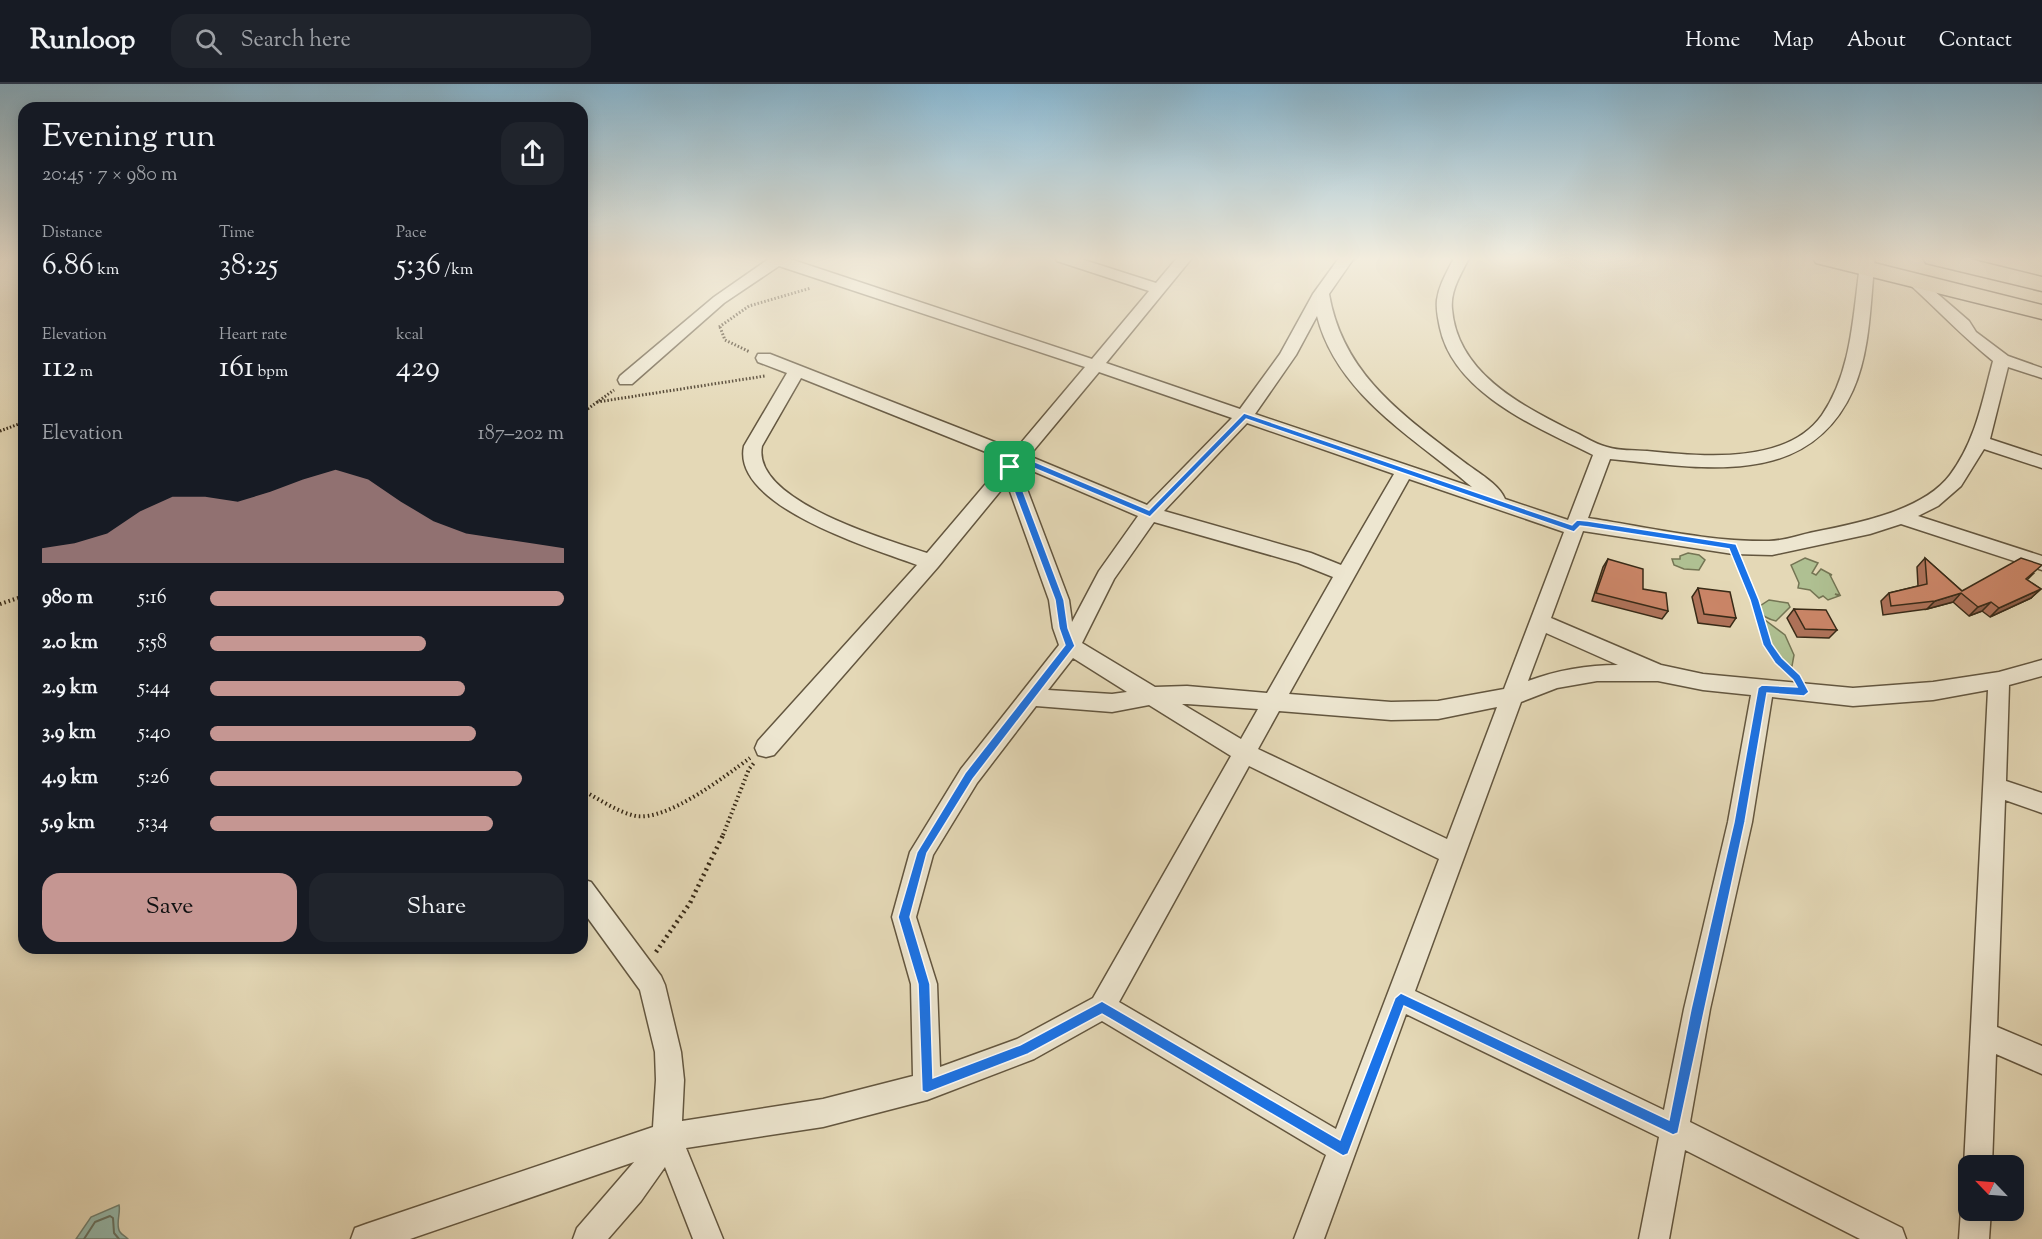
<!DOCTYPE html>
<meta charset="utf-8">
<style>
:root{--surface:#171b24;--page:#20242c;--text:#f1f3f6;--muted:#9ea1a6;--line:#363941;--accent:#c59692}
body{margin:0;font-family:"Sorts Mill Goudy",serif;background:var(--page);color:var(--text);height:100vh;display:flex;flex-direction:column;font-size:22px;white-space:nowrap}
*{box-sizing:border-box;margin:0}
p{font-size:20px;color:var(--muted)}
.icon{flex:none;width:33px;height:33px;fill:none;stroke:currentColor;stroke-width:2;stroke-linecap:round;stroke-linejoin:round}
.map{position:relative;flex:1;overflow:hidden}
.panel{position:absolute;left:18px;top:18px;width:570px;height:852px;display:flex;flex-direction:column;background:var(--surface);border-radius:18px;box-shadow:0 3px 15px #0003}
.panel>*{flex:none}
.needle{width:39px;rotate:295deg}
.fabs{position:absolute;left:1958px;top:1071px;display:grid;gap:12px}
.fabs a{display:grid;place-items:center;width:66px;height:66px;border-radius:12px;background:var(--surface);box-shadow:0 3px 15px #0003;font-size:30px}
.pin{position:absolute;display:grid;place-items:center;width:51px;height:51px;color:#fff;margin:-26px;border-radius:12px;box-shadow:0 3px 9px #0006}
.round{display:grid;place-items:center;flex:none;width:63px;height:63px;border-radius:18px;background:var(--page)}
.head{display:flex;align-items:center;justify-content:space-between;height:102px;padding:0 24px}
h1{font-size:33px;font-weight:600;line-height:45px}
.figures{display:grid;grid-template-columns:repeat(3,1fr);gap:9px;height:102px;padding:6px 24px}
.figures div{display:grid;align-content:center}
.figures b{font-size:30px;font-weight:600}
.figures small{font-size:16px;font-weight:400}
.figures p{font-size:16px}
.chart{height:168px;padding:12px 24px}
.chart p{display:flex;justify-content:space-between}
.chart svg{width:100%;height:108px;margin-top:6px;fill:var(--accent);opacity:.7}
.action{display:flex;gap:12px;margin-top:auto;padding:12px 24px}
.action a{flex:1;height:69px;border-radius:18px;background:var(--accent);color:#111;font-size:24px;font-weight:600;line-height:69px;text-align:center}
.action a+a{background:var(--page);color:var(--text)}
ul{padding:0 24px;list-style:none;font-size:20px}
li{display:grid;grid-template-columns:96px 72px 1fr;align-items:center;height:45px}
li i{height:15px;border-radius:8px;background:var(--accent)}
header{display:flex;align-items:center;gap:36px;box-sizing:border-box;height:84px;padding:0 30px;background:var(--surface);border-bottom:2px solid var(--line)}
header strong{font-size:28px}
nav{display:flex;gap:33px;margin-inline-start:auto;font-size:21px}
.search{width:420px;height:54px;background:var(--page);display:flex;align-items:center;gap:15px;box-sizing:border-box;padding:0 21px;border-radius:18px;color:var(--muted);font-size:22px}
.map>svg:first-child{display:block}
.green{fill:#afc092;stroke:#747554;stroke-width:1.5}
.water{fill:#95baad;stroke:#708071;stroke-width:1.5}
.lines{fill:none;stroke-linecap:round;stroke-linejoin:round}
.shore{stroke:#667262;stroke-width:2}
.minor-casing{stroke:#63563f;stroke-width:3}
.primary-casing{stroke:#382a17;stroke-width:3}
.path-far2{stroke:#382a17;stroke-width:3;stroke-dasharray:1.5 2;stroke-linecap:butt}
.path-far1{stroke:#382a17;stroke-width:4;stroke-dasharray:1.5 3;stroke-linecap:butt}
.path{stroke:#382a17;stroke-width:4.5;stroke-dasharray:2 4;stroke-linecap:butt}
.minor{fill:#ede6d0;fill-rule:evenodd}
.primary{fill:#e4d8b6;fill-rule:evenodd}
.wall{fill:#ae7259;stroke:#382a17;stroke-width:1.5}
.shaded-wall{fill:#8d5d48;stroke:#382a17;stroke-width:1.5}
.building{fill:#ca8567;stroke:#382a17;stroke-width:1.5}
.route{fill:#1a73e8;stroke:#fff;stroke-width:1.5;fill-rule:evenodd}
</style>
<header>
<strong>Runloop</strong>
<div class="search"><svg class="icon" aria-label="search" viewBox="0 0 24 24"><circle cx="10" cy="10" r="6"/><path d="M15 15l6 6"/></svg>Search here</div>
<nav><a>Home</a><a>Map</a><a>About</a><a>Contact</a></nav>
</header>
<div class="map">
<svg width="2042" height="1155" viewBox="0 0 2042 1155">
<rect width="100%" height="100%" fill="#e4d8b6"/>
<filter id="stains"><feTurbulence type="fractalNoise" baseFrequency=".00333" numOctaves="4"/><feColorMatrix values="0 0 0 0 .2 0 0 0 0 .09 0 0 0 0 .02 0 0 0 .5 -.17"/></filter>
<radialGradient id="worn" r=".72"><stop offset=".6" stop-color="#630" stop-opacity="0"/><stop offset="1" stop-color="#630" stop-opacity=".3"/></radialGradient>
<path class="green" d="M1688,469L1699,471L1705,476L1699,486L1684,485L1674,481L1672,475H1680V472Z
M1805,474L1818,479L1812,489L1816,491L1821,485L1832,491H1830L1840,511L1835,510L1839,512L1828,516L1823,512L1819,514L1810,506L1798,504L1799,499L1791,481Z
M1769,516L1788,519L1790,523L1776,537C1771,536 1761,532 1760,527V522Z
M1761,533L1785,551L1794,571L1792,582C1772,576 1764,550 1761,533Z"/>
<path class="water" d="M119,1121C121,1129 115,1141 120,1148C122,1151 125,1152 128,1155H76L91,1133Z"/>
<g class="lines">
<path class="shore" d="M84,1155L95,1138L110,1132L113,1134L114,1149L119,1155"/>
<defs>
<path id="minor" d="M770,174H787L1092,275L1149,207L1057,177L1055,174H1078L1156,199L1177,174H1192L1106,279L1240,325L1280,270L1313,210L1339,174H1354L1329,210C1343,291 1403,331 1464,378C1477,388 1499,400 1505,415L1568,436L1593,371C1539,344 1454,310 1440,244C1438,234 1436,226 1437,216C1439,201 1447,188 1454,174H1469C1461,190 1450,207 1452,225C1457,288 1520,321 1570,346C1582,351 1594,360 1607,363C1619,367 1634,366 1647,367C1700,372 1786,382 1822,331C1853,286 1853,227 1861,174H1875C1870,216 1871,266 1853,306C1808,407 1699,383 1610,375L1588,434C1647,443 1709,458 1769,457C1783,457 1799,451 1814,448C1855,440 1923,427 1950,391C1976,356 1982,318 1993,277C1963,253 1937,225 1908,199L1905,196L1908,193H1918L1969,237L1976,248L2008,272L2042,284V294L2008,283L1990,355L2042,372V384L1984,365L1961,402L1938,422L1918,432L2042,472V486L1901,440L1870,450L1772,471L1733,470L1583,447L1551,534L1661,581L1703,590L1853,604L1933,598L1999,588L2042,576V592L2009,601L2006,697L2042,709V729L2005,716L1997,943L2042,962V990L1996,970L1992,1082H1968V1092L1964,1082L1988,606L1933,616L1853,622L1772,613L1752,738L1710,925L1690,1038L1902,1144L1906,1155H1860L1685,1066L1669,1155H1639L1659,1053L1406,930L1324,1155H1294L1326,1071L1102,937L1034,975L927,1016L823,1043L686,1064L723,1155H693L665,1083L641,1117L608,1155H573L577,1144L634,1078L410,1155H351L355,1144L366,1140L653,1043L656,996L655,968L640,906L582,826V795L591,798L661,892L665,901L681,968L684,996L682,1037L823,1015L913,992L911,900L892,833L910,768L961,685L1059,561L1053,544L1049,516L1007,399L938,483L774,671L766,673L758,671L755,664L758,657L917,481C875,465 731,423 744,362L787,289L758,278L756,274L758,270H770L1015,366L1085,283L779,182L724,219L632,300H620L618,296L620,292L714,213ZM1317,232C1337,311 1415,354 1472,403L1255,330L1296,271ZM1099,288L1232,334L1147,421L1029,372ZM801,294L1006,376L927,469C888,456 751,417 762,362ZM1247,339L1394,390L1341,481L1311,469L1164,427ZM1021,382L1138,432L1099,487L1072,538L1069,516L1019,384ZM1409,395L1564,448L1504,605L1438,617L1391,618L1289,610ZM1154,438L1298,479L1333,493L1267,609L1187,602L1155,603L1082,559L1114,495ZM1546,549L1618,581C1587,581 1558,586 1528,597ZM1073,574L1127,608L1112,610L1048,606ZM1597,597H1658L1703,606L1751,611L1728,738L1684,925L1664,1026L1415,907L1521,618L1557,604ZM1182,620H1187L1258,625L1241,655ZM1149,621L1231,672L1093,914L1017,955L940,983L937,900L916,833L933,771L977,699L1036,622L1112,628ZM1497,623L1447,755L1258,665L1279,627L1391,636L1438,635ZM1249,682L1439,775L1336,1045L1119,918Z
M1968,1115V1126H1991L1989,1155H1959L1961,1126Z"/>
<path id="primary" d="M1813,174H1854L2042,221V235L1816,179Z
M1923,174H1965L2042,193V207L1926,179Z"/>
</defs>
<use href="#minor" class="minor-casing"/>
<use href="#primary" class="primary-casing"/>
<path class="path-far2" d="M719,243L749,222L811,204
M720,243L725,256L750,268
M597,318L765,292
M582,329L614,306
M0,347L24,338"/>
<path class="path-far1" d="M1740,480L1771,564L1791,588
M0,520L24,512
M582,706C599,715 617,728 636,732C668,737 725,692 750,674
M723,751L749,685L754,679"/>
<path class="path" d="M656,868L690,819L724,749"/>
<use href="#minor" class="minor"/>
<use href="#primary" class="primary"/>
</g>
<path class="wall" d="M1925,474L1962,507L2033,490L2027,496L2041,505L2031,514L1990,533L1982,527L1969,532L1953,518L1927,525L1883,531L1881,517L1889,509L1918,502L1917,483Z
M1608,475L1643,505L1668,527L1662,535L1592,517L1603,483Z
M1698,504L1736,534L1730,543L1698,539L1692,513Z
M1794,525L1837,546L1829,554L1797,553L1787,534Z"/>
<path class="shaded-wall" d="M2041,505L2031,514L1990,533L1999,524Z
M1961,509L1953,518L1927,525L1935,517Z
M1991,518L1982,527L1969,532L1978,523Z"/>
<path class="building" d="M1925,474L1962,507L2021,474L2042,481L2026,495L2041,505L1999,524L1991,518L1978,523L1961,509L1935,517L1891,522L1889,509L1927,500Z
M1608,475L1643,485V505L1666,509L1668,527L1596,509Z
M1698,504L1730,508L1736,534L1704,530Z
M1794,525L1826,526L1837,546L1805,545Z"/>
<linearGradient id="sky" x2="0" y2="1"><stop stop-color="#87b6d0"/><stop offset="0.52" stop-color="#f3edde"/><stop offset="1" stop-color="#f3edde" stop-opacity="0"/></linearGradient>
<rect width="2042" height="336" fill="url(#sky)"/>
<path class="route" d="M1244,329L1572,441L1577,436L1588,437L1736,460L1759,516L1772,560L1782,574L1800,591L1809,608L1804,612L1767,609L1745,738L1678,1049L1673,1051L1669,1049L1404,922L1350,1065L1348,1070L1343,1072L1102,930L1028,970L927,1009L922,1007L918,900L898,833L917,768L965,689L1065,561L1059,544L1055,516L1005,383L1015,372H1021L1149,426ZM1246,335L1574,448L1580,442L1588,443L1729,465L1750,516L1763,561L1775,579L1793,596L1797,603L1762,601L1758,604L1734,738L1691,925L1669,1036L1401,909L1395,914L1340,1056L1102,917L1020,961L933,994L930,900L910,833L927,769L973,695L1075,562L1068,544L1064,516L1014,383L1019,378L1150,433Z"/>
<rect width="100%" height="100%" filter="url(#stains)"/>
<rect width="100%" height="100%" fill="url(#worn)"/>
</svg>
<div class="fabs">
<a><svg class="needle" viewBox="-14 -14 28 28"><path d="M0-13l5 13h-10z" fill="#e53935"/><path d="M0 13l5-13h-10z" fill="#9ea1a6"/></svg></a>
</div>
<div class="pin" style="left:1010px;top:383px;background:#1e9e55"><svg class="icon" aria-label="arrive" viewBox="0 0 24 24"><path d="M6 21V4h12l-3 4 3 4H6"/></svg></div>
<section class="panel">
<div class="head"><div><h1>Evening run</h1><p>20:45 · 7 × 980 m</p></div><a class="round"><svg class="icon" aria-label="share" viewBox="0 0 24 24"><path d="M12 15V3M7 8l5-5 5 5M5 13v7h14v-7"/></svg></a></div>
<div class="figures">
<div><p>Distance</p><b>6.86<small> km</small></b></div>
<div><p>Time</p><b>38:25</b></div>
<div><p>Pace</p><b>5:36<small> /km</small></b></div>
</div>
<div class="figures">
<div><p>Elevation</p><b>112<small> m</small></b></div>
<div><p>Heart rate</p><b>161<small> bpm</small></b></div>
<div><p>kcal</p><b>429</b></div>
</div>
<div class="chart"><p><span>Elevation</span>187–202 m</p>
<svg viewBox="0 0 160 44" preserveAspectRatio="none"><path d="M0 44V38L10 36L20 32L30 23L40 17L50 17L60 19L70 15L80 10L90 6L100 10L110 19L120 27L130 32L140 34L150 36L160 38V44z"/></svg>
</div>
<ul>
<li><b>980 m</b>5:16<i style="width:100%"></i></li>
<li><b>2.0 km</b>5:58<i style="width:61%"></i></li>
<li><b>2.9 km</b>5:44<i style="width:72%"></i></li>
<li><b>3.9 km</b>5:40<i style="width:75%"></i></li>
<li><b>4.9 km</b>5:26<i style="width:88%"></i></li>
<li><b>5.9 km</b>5:34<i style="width:80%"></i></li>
</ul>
<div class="action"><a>Save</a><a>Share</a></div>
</section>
</div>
